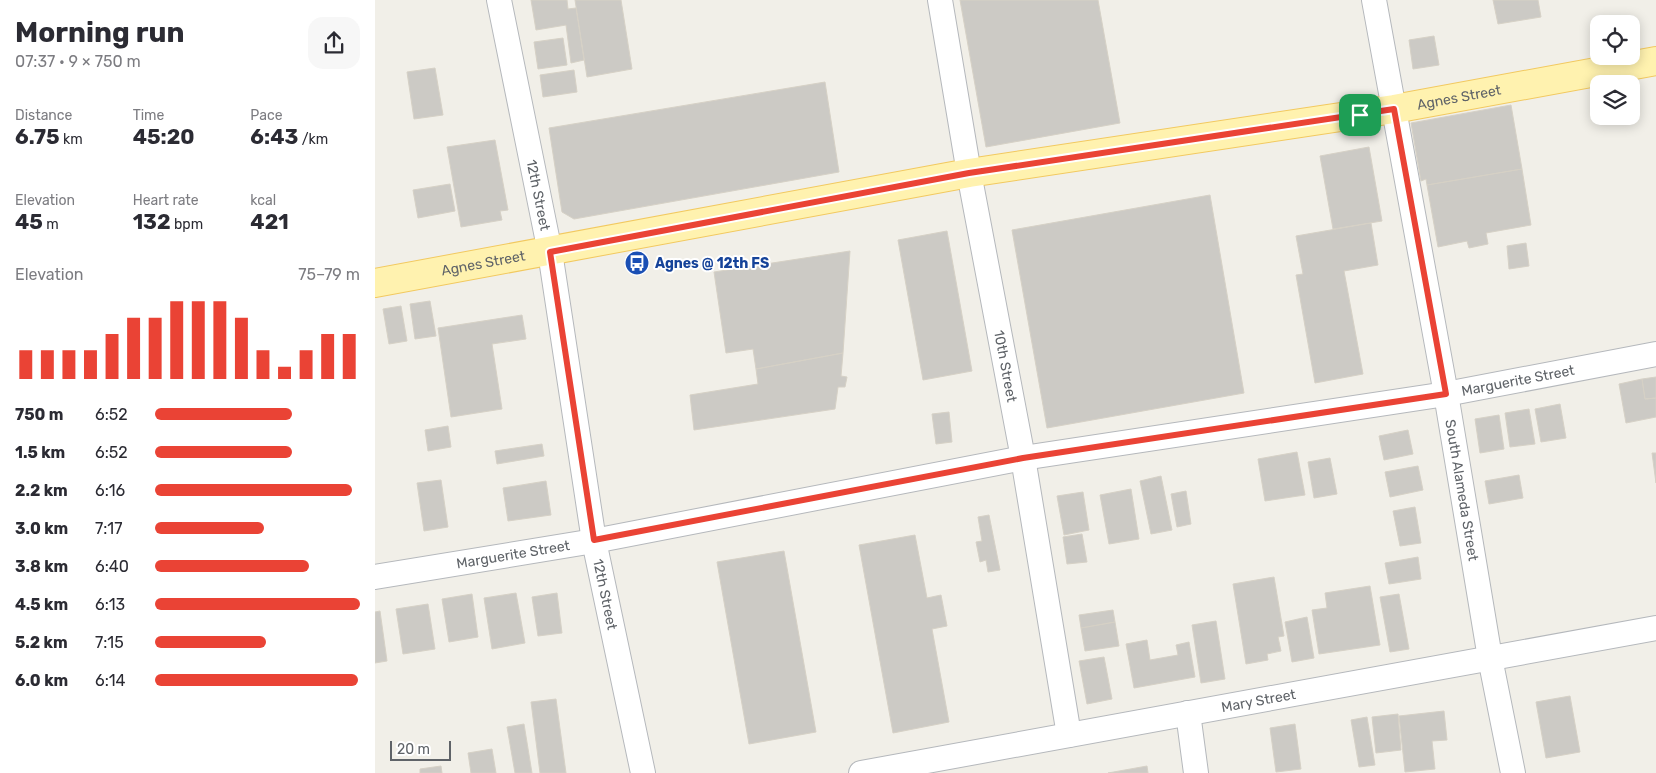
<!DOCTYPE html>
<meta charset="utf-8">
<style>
:root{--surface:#fff;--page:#f7f7f7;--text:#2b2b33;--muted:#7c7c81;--accent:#ea4335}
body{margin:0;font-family:Rubik,sans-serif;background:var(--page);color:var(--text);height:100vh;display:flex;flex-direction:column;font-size:19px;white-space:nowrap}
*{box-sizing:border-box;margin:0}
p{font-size:16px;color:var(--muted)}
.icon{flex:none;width:28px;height:28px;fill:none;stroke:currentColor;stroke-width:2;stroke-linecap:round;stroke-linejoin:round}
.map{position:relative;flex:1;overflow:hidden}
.drawer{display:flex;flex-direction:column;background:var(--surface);width:375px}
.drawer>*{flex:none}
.buttons{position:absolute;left:1215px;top:15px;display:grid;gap:10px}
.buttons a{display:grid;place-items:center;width:50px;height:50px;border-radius:10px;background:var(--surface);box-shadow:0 2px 12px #0003;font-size:25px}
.scale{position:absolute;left:15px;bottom:12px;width:61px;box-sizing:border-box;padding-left:5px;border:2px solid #5f6368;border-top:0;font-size:14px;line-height:18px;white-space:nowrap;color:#5f6368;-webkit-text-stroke:4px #fff;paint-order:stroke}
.pin{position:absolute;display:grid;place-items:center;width:42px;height:42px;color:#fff;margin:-21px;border-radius:10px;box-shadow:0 2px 8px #0006}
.round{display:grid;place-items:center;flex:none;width:52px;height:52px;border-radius:15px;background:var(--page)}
.headline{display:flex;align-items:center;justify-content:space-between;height:85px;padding:0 15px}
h1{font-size:28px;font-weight:700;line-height:38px}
.figures{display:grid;grid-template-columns:repeat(3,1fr);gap:8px;height:85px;padding:5px 15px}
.figures div{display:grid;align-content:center}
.figures b{font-size:21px;font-weight:700}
.figures small{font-size:14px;font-weight:400}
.figures p{font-size:14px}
.chart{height:140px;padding:10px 15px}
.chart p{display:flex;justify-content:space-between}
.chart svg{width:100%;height:90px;margin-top:5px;stroke:var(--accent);stroke-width:6}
ul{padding:0 15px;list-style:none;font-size:16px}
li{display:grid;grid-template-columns:80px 60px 1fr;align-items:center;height:38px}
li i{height:12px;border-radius:6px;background:var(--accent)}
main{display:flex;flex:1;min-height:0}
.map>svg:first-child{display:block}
.building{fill:#cccac5;stroke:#d6d1c6}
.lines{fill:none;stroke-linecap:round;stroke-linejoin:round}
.minor-casing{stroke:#b5b8bc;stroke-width:26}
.major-casing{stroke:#f2c960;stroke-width:30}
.minor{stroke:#fff;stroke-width:24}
.major{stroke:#fff2af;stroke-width:28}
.route-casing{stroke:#fff;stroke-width:10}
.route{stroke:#ea4335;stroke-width:6}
.labels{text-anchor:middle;stroke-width:4;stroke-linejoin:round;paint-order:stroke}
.street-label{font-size:14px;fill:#5f6368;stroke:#fff}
.transit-label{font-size:14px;font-weight:bold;fill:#164399;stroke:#fff;text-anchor:start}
</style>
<main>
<section class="drawer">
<div class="headline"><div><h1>Morning run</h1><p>07:37 · 9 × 750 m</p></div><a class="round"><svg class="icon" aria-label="share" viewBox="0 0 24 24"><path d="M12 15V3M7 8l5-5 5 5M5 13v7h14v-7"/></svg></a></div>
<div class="figures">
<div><p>Distance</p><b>6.75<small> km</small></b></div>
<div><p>Time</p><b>45:20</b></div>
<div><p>Pace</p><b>6:43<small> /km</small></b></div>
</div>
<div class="figures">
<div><p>Elevation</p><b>45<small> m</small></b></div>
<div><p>Heart rate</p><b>132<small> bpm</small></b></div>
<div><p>kcal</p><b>421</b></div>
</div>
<div class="chart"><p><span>Elevation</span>75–79 m</p>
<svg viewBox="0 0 160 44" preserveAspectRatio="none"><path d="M5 44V30M15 44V30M25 44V30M35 44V30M45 44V22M55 44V14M65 44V14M75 44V6M85 44V6M95 44V6M105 44V14M115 44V30M125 44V38M135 44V30M145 44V22M155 44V22"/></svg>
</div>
<ul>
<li><b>750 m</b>6:52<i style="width:67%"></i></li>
<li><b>1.5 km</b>6:52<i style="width:67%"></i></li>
<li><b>2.2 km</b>6:16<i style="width:96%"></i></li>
<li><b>3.0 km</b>7:17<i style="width:53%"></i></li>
<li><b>3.8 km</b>6:40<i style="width:75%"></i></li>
<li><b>4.5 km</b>6:13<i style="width:100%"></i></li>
<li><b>5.2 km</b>7:15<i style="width:54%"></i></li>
<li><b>6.0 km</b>6:14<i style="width:99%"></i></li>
</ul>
</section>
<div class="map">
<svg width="1281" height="773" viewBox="0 0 1281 773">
<rect width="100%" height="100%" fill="#f1efe8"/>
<path class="building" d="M156,0H192L193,9L201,8L209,60L196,63L191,25L161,30Z
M200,0H246L257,69L212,77Z
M585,0H723L745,123L611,147Z
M1118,0H1163L1166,17L1123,24Z
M1059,36L1064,65L1038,69L1034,40Z
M188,38L192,65L163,69L159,42Z
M60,68L68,115L39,119L32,72Z
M199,70L202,92L168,97L165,75Z
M450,82L464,172L199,219L187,212L174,128Z
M1136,105L1147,169L1052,185L1051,179L1046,181L1036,123Z
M120,140L133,210L125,211L127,220L86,227L72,147Z
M994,147L1007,221L958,229L945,156Z
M1147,169L1156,225L1111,233L1113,244L1094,248L1092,241L1063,247L1052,185Z
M75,184L80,211L43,218L38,190Z
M835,195L869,393L672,428L637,230Z
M996,223L1003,265L969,271L988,374L940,383L921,275L928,274L921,236Z
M572,231L597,371L548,380L523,240Z
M1151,243L1154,266L1134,269L1132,246Z
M475,251L468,353L381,369L378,349L351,353L339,272Z
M55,301L61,336L40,339L35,304Z
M26,306L32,341L14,344L8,309Z
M147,315L151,339L117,344L127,409L76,417L63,328Z
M468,353L466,376L472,377L470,387H463L460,409L319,430L315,395L383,384L381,369Z
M1281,377V398L1270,399L1267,379Z
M1267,379L1270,399L1281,398V417L1251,423L1244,384Z
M1185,404L1191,438L1166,442L1160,409Z
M1154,409L1160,444L1135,447L1130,413Z
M574,412L577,442L561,444L557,414Z
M1124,415L1129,449L1105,453L1100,419Z
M73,426L76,447L53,451L50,430Z
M1033,430L1038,454L1009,460L1004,436Z
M167,444L169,456L122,464L120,451Z
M922,452L930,495L890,501L883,459Z
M1277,453H1281V483Z
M955,458L962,494L939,498L933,462Z
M1043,466L1048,490L1015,497L1010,472Z
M1144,475L1148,498L1114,504L1110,481Z
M786,476L797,530L776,534L765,481Z
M66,480L73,527L49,531L42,483Z
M171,481L176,515L133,521L128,488Z
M756,489L764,539L734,544L725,495Z
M811,491L816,524L802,527L796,494Z
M708,492L714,530L689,535L682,496Z
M1040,507L1046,543L1025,546L1018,511Z
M614,515L625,570L613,572L611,560L605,562L601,542L607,541L603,517Z
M707,534L712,562L692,564L688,537Z
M540,535L552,598L566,595L572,626L557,629L574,722L518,733L484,545Z
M409,551L441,732L374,744L342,562Z
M1043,557L1046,579L1014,584L1010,563Z
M899,577L909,636L903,637L906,651L892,654L893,660L871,664L858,584Z
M995,586L1005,645L944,654L937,610L952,608L950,593Z
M141,593L150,643L117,649L109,598Z
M182,593L187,633L163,636L157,597Z
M97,594L103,637L74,642L67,599Z
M1024,594L1034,649L1015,652L1005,597Z
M53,604L60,649L28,654L21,609Z
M738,610L740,622L706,628L704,615Z
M5,611L12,661L0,663V612Z
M932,617L939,658L917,662L910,622Z
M841,621L850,679L826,683L817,625Z
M740,622L744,646L710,651L706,628Z
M772,640L775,660L803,655L801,645L814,642L820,677L759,688L751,644Z
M729,657L737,699L712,704L704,661Z
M1195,696L1205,752L1171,758L1161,702Z
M181,699L191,773H165L156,702Z
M1069,711L1072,740L1057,741L1060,769L1030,772L1024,716Z
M1023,714L1026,750L1001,753L997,717Z
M992,717L1000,765L984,767L976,720Z
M149,724L157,773H140L132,727Z
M920,724L926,769L901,772L895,728Z
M117,749L121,773H96L93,753Z
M66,766L67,773H45V769Z
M772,766L773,773H733Z"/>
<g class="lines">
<defs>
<g id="minor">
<path id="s1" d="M124,0L175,252L219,541L268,773"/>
<path id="s2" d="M565,0L594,173L648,458L694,735"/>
<path id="s3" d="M999,0L1071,394L1115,658L1138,773"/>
<path id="s4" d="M0,577L219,541L648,458L1071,394L1281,354"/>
<path d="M813,713L821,773"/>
<path id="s5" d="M486,773L1281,628"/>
</g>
<g id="major">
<path id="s6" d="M0,283L594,173L1019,109L1281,61"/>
</g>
</defs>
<use href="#minor" class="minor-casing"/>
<use href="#major" class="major-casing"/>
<use href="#minor" class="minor"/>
<use href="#major" class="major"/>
</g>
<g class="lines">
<defs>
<path id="route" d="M1019,109L1071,394L648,458L219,540L175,252L594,173Z"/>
</defs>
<use href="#route" class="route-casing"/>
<use href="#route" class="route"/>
</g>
<defs>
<symbol id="bus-disc" viewBox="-11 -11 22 22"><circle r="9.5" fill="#1a4fb4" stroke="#fff"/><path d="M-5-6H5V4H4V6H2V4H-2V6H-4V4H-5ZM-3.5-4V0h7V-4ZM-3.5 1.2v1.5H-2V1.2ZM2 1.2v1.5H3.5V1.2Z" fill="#fff"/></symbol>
</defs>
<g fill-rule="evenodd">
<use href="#bus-disc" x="248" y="249" width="28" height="28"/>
</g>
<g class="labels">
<g class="street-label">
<text dy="5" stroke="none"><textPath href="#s6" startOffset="1100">Agnes Street</textPath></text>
<text dy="5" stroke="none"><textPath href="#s1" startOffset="199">12th Street</textPath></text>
<text dy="5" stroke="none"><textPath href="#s6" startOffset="110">Agnes Street</textPath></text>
<text dy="5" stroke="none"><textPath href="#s2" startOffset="372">10th Street</textPath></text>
<text dy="5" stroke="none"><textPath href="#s4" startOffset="1160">Marguerite Street</textPath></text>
<text dy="5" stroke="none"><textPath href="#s3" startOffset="498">South Alameda Street</textPath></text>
<text dy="5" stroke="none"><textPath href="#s4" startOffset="140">Marguerite Street</textPath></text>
<text dy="5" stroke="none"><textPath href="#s1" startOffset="604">12th Street</textPath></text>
<text dy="5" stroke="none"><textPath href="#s5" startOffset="404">Mary Street</textPath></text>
</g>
<g class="transit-label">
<text x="280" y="268">Agnes @ 12th FS</text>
</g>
</g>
</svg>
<div class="buttons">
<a><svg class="icon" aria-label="locate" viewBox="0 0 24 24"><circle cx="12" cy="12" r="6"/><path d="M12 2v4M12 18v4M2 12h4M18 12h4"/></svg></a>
<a><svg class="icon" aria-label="layers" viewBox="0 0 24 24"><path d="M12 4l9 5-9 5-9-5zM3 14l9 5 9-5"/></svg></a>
</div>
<div class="scale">20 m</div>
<div class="pin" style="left:985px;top:115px;background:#1e9e55"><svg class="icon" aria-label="arrive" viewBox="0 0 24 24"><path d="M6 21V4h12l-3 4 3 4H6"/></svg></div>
</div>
</main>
